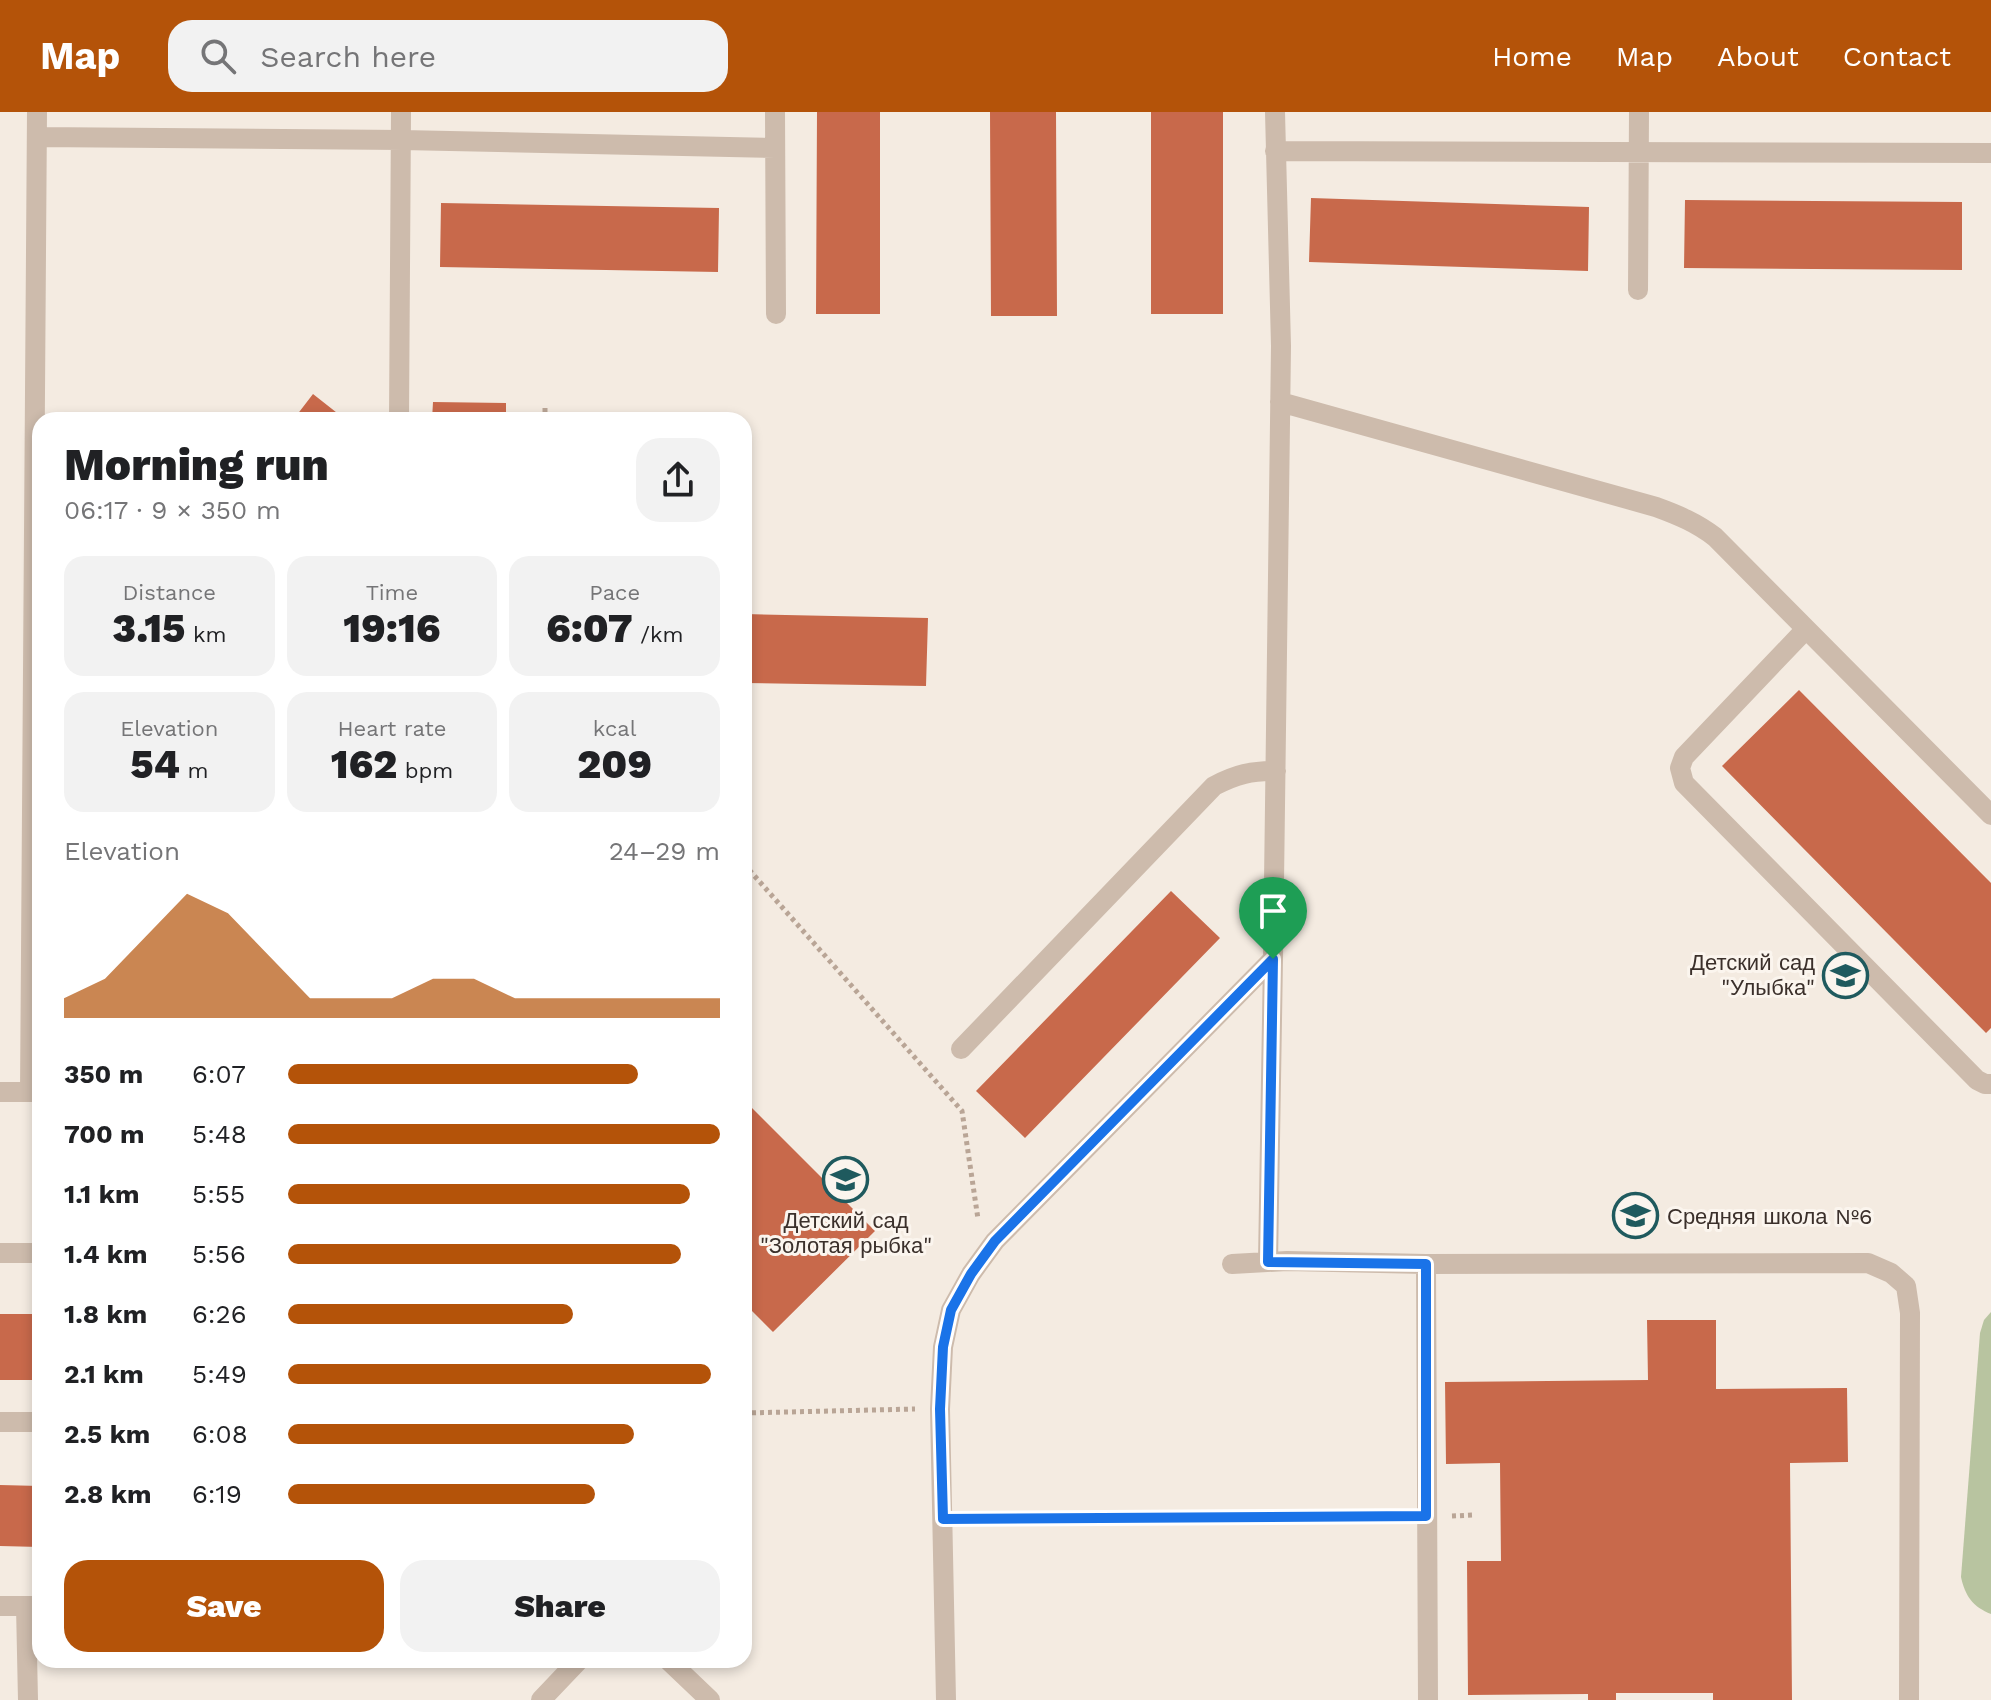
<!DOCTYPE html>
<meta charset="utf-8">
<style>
:root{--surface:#fff;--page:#f2f2f2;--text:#202124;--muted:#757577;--accent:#b45309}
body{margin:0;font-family:"Work Sans",sans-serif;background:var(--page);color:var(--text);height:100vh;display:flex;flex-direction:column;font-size:30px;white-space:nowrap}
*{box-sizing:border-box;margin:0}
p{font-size:26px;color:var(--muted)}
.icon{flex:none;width:44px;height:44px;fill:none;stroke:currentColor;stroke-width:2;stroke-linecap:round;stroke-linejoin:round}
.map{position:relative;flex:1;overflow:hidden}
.drawer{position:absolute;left:32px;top:300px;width:720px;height:1256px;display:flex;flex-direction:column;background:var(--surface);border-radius:24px;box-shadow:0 4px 12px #0003}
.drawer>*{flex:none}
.pin{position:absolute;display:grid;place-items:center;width:68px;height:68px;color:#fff;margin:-82px -34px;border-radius:50% 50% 50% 0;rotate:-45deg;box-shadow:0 0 8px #0007}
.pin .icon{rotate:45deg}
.round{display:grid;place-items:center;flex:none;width:84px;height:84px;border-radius:24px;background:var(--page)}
.summary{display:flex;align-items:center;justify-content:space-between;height:136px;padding:0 32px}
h1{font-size:44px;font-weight:800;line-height:60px}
.metrics{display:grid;grid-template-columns:repeat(3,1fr);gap:12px;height:136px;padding:8px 32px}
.metrics div{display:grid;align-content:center;border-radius:20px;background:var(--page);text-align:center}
.metrics b{font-size:40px;font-weight:800}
.metrics small{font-size:22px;font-weight:400}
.metrics p{font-size:22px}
.chart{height:224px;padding:16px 32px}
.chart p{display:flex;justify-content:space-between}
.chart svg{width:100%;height:144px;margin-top:8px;fill:var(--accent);opacity:.7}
.primary-button{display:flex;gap:16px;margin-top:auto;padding:16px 32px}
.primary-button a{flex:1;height:92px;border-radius:24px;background:var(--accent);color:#fff;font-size:32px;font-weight:800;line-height:92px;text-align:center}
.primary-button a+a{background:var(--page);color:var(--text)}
ul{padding:0 32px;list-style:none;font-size:26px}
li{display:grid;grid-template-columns:128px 96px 1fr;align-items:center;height:60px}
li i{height:20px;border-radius:10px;background:var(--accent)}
header{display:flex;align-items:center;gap:48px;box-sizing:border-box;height:112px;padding:0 40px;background:var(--accent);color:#fff}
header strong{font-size:38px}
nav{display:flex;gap:44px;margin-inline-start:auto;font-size:28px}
.search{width:560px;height:72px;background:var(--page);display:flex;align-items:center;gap:20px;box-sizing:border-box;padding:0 28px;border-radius:24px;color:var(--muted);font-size:30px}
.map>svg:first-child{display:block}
.pitch{fill:#b8c4a0}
.building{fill:#c8694b}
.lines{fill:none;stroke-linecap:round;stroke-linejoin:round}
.path{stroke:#b9a596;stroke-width:5;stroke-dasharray:4 4;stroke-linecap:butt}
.minor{stroke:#cdbbac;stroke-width:20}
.route-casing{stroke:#fff;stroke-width:16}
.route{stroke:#1a73e8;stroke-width:10}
.labels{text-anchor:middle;stroke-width:6;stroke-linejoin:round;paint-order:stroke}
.poi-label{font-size:22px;fill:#3b302b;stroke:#fbf5ee;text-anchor:end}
</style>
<header>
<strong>Map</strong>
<div class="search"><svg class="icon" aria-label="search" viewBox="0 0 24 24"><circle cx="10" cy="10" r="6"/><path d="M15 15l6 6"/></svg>Search here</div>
<nav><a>Home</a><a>Map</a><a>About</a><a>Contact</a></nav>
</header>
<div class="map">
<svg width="1991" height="1588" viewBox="0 0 1991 1588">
<rect width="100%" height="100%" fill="#f4ebe1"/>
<path class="pitch" d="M1991,1200V1502C1973,1495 1965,1484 1961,1465L1980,1221L1984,1208Z"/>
<path class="building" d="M817,0H880V202H816Z
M990,0H1056L1057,204H991Z
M1151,0H1223V202H1151Z
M1311,86L1589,95L1588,159L1309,150Z
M1685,88L1962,90V158L1684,156Z
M441,91L719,96L718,160L440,155Z
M313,282L346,308H293Z
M433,290L506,291V308H432Z
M744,502L928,506L926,574L744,571Z
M1799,578L1991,771V916L1986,921L1722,654Z
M1171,779L1220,826L1025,1026L976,979Z
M744,988L875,1119L773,1220L744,1191Z
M0,1202H40V1268H0Z
M1647,1208H1716V1277L1847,1276L1848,1350L1790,1351L1792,1588H1713V1581H1616V1588H1588V1582L1468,1583L1467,1449H1501L1500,1351L1446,1352L1445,1270L1648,1268Z
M0,1373L40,1374V1435L0,1434Z"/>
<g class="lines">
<path class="path" d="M545,296V308
M744,752L962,999L978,1107
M744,1301L915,1297
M1452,1404L1474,1403
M968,1407L1402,1404"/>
<path class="minor" d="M775,0L776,202
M37,25L402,28L775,36
M1275,39L1991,41
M1638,178L1639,0
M1280,290L1656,395C1678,403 1697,411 1715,425L1991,703
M399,308L401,0
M1806,517L1684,645L1680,656L1684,671L1977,968L1985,972H1991
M961,937L1214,674C1237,662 1251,659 1276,659
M0,980H40
M30,980L37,0
M0,1141H40
M1268,1150L1273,847
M1232,1152L1287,1149L1426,1152L1868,1151L1891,1161L1906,1174L1910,1201L1909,1588
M1426,1152L1428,1588
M0,1310H40
M0,1494H40
M26,1494L28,1588
M668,1548L710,1588
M541,1588L579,1548
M946,1588L940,1297L943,1235L951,1198L971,1162L995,1129L1273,847L1281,234L1275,0"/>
</g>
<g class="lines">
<defs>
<path id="route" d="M1273,847L1268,1150L1426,1152V1404L943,1407L940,1297L943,1235L951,1198L971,1162L995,1129Z"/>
</defs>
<use href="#route" class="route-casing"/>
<use href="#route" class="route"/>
</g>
<defs>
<symbol id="school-ring" viewBox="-11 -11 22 22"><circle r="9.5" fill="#fbf5ee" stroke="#1f5a5e" stroke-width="1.5"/><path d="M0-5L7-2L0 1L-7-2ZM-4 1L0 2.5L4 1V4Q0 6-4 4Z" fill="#1f5a5e"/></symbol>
</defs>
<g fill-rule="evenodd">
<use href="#school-ring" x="1820" y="838" width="51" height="51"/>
<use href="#school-ring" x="820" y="1042" width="51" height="51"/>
<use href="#school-ring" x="1610" y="1078" width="51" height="51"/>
</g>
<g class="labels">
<g class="poi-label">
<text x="1815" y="858">Детский сад<tspan x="1815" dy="25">"Улыбка"</tspan></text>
<text x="1667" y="1112" text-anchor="start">Средняя школа №6</text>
<text x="846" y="1116" text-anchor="middle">Детский сад<tspan x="846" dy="25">"Золотая рыбка"</tspan></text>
</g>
</g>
</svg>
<div class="pin" style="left:1273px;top:847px;background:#1e9e55"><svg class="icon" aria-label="arrive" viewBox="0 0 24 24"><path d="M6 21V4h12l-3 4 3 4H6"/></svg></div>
<section class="drawer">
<div class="summary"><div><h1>Morning run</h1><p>06:17 · 9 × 350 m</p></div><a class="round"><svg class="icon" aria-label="share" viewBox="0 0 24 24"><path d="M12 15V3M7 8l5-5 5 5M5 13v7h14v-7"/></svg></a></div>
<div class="metrics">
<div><p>Distance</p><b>3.15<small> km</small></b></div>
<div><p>Time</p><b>19:16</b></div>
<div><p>Pace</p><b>6:07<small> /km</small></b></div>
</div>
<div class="metrics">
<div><p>Elevation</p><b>54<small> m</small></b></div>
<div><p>Heart rate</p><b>162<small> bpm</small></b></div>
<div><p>kcal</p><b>209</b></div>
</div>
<div class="chart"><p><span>Elevation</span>24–29 m</p>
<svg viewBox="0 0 160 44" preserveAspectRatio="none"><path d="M0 44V38L10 32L20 19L30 6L40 12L50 25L60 38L70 38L80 38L90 32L100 32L110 38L120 38L130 38L140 38L150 38L160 38V44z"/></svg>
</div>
<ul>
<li><b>350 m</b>6:07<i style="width:81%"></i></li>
<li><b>700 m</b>5:48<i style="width:100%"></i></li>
<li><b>1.1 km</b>5:55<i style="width:93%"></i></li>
<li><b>1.4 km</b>5:56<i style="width:91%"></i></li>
<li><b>1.8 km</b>6:26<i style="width:66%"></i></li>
<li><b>2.1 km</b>5:49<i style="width:98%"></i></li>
<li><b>2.5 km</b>6:08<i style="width:80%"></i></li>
<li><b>2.8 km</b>6:19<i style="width:71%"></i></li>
</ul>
<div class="primary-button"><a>Save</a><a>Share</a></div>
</section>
</div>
